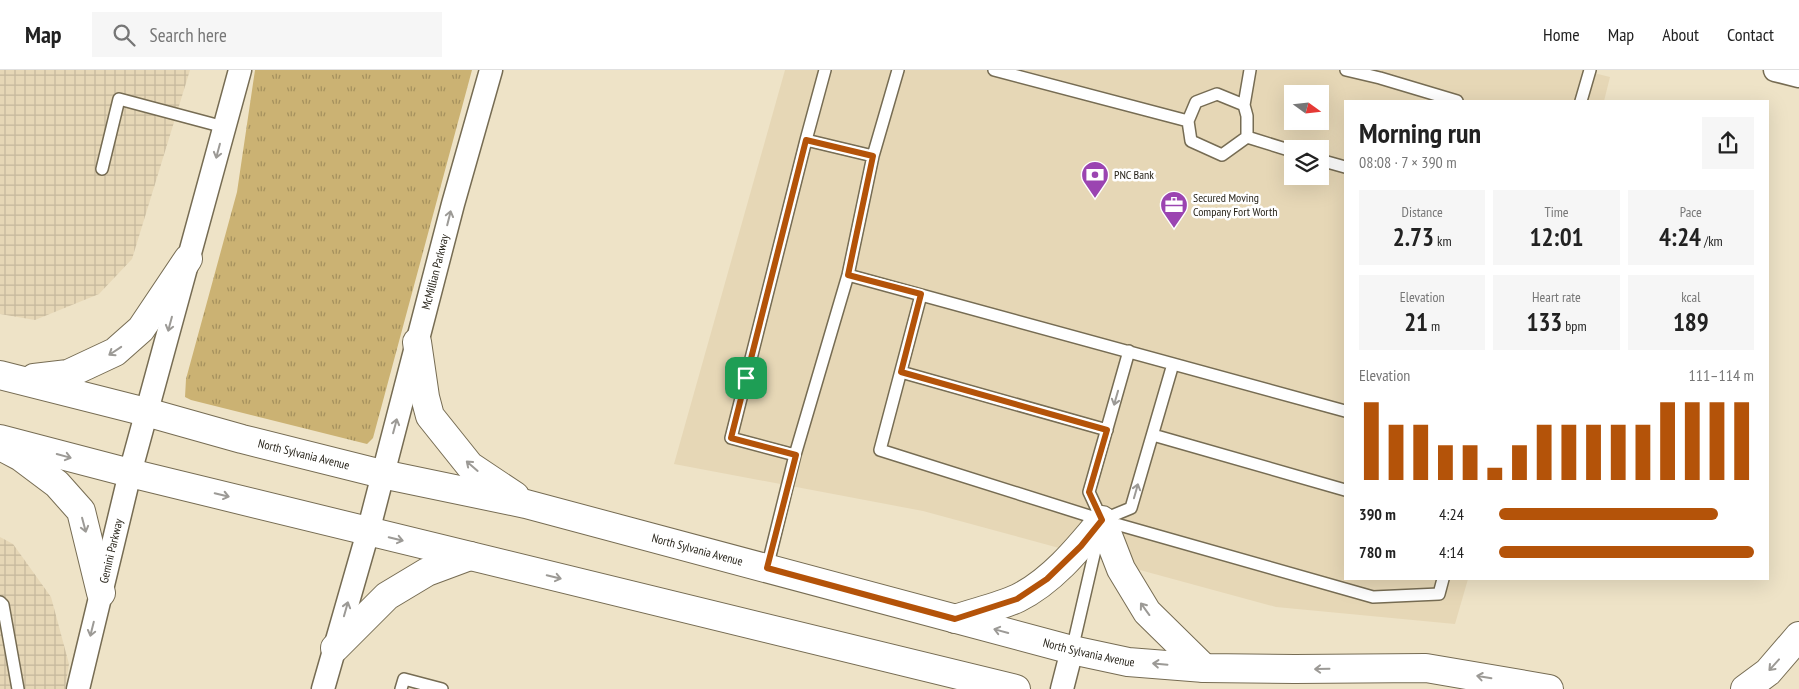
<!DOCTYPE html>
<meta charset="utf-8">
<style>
:root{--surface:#fff;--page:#f6f6f6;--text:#222;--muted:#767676;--line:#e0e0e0;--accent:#b45309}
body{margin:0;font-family:"PT Sans Narrow",sans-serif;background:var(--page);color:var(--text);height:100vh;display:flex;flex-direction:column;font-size:19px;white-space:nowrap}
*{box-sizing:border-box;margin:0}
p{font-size:16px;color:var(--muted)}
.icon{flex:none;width:28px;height:28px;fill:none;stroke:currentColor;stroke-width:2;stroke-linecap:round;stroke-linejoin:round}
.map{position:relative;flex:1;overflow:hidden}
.side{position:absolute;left:1344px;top:30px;width:425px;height:480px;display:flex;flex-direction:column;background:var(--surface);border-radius:0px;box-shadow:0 5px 20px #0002}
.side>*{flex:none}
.needle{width:32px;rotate:105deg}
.tools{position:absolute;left:1284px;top:15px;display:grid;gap:10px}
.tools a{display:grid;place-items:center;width:45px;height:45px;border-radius:0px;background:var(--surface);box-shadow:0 5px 20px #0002;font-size:25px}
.pin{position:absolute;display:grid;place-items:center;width:42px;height:42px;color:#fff;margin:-21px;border-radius:10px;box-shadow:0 2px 8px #0006}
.round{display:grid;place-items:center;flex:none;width:52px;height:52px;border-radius:0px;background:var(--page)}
.head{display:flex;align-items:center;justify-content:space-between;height:85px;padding:0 15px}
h1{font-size:28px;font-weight:700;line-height:38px}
.stats{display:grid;grid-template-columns:repeat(3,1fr);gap:8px;height:85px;padding:5px 15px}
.stats div{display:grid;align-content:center;border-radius:0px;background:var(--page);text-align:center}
.stats b{font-size:25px;font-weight:700}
.stats small{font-size:14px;font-weight:400}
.stats p{font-size:14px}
.chart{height:140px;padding:10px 15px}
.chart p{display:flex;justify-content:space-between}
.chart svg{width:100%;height:90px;margin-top:5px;stroke:var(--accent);stroke-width:6}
ul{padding:0 15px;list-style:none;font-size:16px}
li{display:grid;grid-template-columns:80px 60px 1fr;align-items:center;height:38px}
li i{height:12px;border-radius:6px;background:var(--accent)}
header{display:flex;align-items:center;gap:30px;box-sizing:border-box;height:70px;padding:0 25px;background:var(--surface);border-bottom:1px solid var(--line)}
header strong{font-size:24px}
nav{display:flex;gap:28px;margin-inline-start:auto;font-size:18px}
.search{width:350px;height:45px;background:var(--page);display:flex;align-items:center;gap:12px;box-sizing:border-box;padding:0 18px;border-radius:0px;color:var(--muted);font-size:19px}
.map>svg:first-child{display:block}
.built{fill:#e6d7b6;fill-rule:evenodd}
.industrial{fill:url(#industrial-grid)}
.grass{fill:url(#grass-tufts)}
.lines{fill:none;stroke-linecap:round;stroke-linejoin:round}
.service-casing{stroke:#766c53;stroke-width:14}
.minor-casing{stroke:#766c53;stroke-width:25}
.secondary-casing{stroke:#766c53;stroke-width:30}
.service{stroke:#fff;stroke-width:11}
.minor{stroke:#fff;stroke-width:22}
.secondary{stroke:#fff;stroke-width:28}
.oneway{stroke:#9c9a96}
.route-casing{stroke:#fff;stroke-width:10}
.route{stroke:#b45309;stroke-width:6}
.labels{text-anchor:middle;stroke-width:5;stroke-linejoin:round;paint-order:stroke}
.poi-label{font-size:12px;fill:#231f15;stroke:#fff;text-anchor:start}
.street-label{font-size:12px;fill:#231f15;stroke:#fff}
</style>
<header>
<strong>Map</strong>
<div class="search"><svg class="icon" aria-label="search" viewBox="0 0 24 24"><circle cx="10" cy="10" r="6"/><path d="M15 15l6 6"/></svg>Search here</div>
<nav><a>Home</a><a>Map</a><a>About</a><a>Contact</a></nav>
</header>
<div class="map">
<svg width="1799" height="619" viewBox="0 0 1799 619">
<defs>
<pattern id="industrial-grid" width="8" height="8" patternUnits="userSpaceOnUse" patternTransform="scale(1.25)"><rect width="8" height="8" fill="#e6d7b6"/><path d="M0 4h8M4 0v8" fill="none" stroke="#c5b89c"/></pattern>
<pattern id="grass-tufts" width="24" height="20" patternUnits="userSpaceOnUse" patternTransform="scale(1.25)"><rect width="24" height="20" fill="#cbb273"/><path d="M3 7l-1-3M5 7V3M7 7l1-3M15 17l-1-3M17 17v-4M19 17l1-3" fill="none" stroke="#a4905d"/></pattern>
</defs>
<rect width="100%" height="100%" fill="#eee3c7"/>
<path class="built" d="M785,0H1582L1610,7L1604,31H1345V509H1468L1455,554L1276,537L923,441L674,394ZM1292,24H1320V51H1292ZM1292,79H1320V106H1292Z"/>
<path class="industrial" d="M0,0H190L132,189L99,224L35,250L0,244Z
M0,467L13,474L51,527L69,594L65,619H0Z"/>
<path class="grass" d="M255,0H472L373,368L367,374L191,330L185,327L186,309L237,122Z"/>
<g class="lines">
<defs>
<path id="service" d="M825,0L806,70L873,86
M994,0L1188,51
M1346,0L1380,8L1457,31
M1217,24L1244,35L1247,46V67L1222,85L1191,71L1188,51L1196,32Z
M1581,31L1590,0
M1244,35L1250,0
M1247,67L1292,81
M806,70L731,368L795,385L848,205L873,86L898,0
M1320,90L1345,97
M102,99L119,29L224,57
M848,205L1345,341
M921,225L880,380L1102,450L1373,527L1439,524L1443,509
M901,302L1107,360
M1153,365L1345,420
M1102,450L1131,438L1173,294
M767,498L795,385
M0,532L3,535L18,619
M1072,580L1102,450L1089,422L1129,281
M401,619L404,609L442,619"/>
<g id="minor">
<path d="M1775,0L1799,6"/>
<path id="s1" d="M78,619L130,403L240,0"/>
<path id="s2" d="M323,619L368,462L453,134L491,0"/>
<path d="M1062,619L1072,580"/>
</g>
<g id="secondary">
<path d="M417,272L425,327L430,346L470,396L515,426"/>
<path id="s3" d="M0,305L146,342L242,369L382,404L526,434L1072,580L1128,592L1204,598L1295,599L1426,598L1549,619"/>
<path d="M34,308L68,304L115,282L141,259L188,189"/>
<path d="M0,369L130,403L1016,619"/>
<path d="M6,379L21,387L57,414L81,441L101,523"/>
<path d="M955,549C975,542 999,537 1018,528C1052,511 1078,479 1102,450L1121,499L1147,542L1204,598"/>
<path d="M335,578L387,526L427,502L470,486"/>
<path d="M1745,619L1768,602L1799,566"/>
</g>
</defs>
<use href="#service" class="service-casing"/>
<use href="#minor" class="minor-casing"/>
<use href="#secondary" class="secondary-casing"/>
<use href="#service" class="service"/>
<use href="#minor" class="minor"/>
<use href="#secondary" class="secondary"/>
</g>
<defs><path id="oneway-shaft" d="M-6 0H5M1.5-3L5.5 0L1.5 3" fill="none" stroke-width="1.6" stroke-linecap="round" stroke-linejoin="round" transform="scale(1.25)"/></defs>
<g class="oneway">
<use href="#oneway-shaft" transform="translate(218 81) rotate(105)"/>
<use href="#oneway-shaft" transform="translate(449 148) rotate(-76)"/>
<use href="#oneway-shaft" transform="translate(170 254) rotate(105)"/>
<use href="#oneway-shaft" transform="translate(115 281) rotate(146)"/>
<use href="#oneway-shaft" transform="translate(1116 328) rotate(106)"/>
<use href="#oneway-shaft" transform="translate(395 356) rotate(-75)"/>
<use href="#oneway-shaft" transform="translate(64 386) rotate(15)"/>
<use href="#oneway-shaft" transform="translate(472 396) rotate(-139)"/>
<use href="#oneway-shaft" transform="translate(1136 421) rotate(-74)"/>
<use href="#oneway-shaft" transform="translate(222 425) rotate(13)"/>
<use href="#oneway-shaft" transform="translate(84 455) rotate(75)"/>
<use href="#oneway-shaft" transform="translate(396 469) rotate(14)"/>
<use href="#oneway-shaft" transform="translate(554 507) rotate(14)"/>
<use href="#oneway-shaft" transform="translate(346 539) rotate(-74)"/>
<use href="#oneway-shaft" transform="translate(1145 539) rotate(-126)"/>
<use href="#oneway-shaft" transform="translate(92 559) rotate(104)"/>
<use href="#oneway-shaft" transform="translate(1001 561) rotate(-165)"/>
<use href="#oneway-shaft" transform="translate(1160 594) rotate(-175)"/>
<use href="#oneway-shaft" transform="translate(1774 595) rotate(132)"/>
<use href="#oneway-shaft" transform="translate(1322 599) rotate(179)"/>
<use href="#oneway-shaft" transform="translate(1484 607) rotate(-171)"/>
</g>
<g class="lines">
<defs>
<path id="route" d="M806,70L873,86L848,205L921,224L901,302L1107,360L1089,422L1102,450L1081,476L1047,509L1017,529L955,549L767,498L796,385L731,368Z"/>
</defs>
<use href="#route" class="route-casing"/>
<use href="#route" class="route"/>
</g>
<defs>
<symbol id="bank-pin" viewBox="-11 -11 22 30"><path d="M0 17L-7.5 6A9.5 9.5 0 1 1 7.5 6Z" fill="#9b44b1" stroke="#fff"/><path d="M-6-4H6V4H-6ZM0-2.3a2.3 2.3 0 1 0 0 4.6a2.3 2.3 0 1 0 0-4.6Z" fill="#fff"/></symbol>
<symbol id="office-pin" viewBox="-11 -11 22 30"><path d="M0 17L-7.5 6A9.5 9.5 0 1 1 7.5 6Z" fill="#9b44b1" stroke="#fff"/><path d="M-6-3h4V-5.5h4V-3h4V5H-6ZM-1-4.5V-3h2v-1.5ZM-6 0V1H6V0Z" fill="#fff"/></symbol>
</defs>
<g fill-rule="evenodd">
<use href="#bank-pin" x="1079" y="89" width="32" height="43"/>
<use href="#office-pin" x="1158" y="119" width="32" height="43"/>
</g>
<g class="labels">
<g class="poi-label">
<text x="1114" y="109">PNC Bank</text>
<text x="1193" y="132">Secured Moving<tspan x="1193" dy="14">Company Fort Worth</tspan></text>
</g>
<g class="street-label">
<text dy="4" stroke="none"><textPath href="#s2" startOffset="432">McMillian Parkway</textPath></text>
<text dy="4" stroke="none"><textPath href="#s3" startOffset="314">North Sylvania Avenue</textPath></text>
<text dy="4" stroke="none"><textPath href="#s3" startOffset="719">North Sylvania Avenue</textPath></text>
<text dy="4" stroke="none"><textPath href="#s1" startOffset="142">Gemini Parkway</textPath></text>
<text dy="4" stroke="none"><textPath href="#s3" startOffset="1124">North Sylvania Avenue</textPath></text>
</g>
</g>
</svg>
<div class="tools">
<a><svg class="needle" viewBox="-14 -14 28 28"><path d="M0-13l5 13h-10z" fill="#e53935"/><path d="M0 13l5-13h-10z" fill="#767676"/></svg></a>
<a><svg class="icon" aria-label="layers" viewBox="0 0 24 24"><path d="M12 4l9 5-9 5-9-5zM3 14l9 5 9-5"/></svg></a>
</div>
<div class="pin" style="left:746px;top:308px;background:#1e9e55"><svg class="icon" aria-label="arrive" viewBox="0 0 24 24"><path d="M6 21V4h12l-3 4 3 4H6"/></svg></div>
<section class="side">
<div class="head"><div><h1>Morning run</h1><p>08:08 · 7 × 390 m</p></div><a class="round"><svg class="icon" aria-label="share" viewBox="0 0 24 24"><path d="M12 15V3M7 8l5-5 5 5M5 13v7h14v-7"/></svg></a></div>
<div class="stats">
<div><p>Distance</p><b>2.73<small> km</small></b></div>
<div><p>Time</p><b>12:01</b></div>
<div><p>Pace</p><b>4:24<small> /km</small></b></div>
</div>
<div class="stats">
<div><p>Elevation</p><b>21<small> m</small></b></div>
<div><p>Heart rate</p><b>133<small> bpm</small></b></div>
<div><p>kcal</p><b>189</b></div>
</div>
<div class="chart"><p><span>Elevation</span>111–114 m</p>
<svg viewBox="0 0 160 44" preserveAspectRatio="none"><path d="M5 44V6M15 44V17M25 44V17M35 44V27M45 44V27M55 44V38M65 44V27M75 44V17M85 44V17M95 44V17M105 44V17M115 44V17M125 44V6M135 44V6M145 44V6M155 44V6"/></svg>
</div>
<ul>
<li><b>390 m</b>4:24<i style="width:86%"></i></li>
<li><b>780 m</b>4:14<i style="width:100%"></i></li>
</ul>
</section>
</div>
